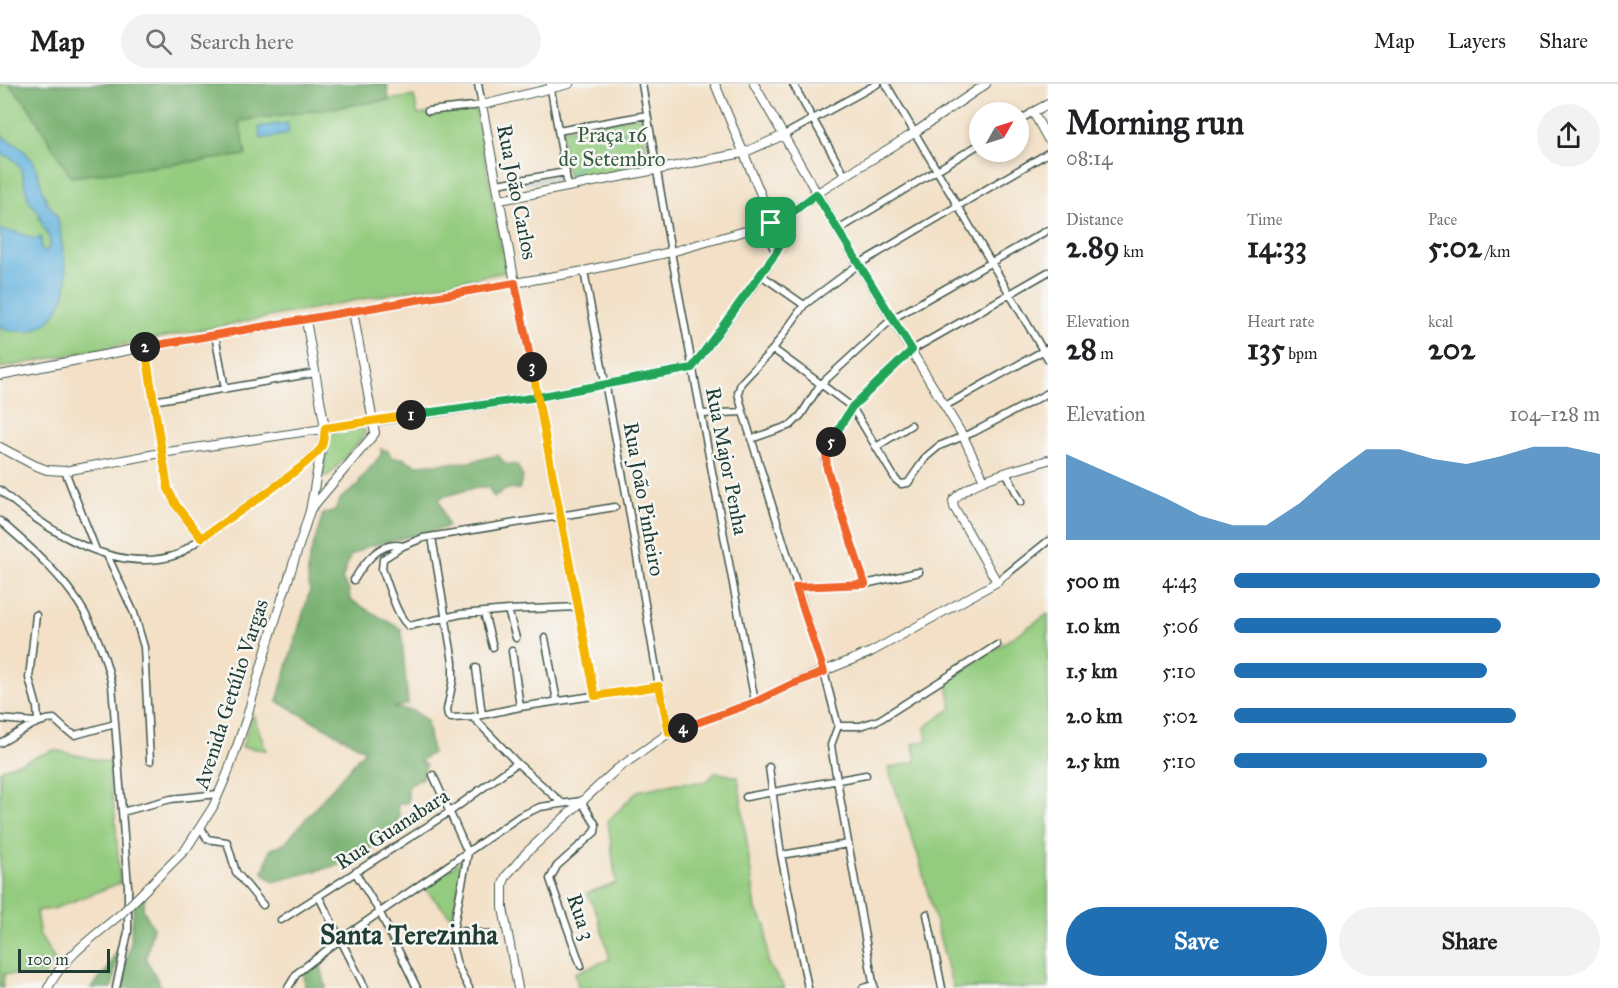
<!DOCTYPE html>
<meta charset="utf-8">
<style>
:root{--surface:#fff;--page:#f2f2f2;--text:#202124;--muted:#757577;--line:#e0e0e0;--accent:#1f6fb2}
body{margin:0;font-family:"IM FELL Great Primer",serif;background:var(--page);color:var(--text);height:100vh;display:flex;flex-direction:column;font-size:22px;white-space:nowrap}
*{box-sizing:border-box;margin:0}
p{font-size:20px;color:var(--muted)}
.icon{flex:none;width:33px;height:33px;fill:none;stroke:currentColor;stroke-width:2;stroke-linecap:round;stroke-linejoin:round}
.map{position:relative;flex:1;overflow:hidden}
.side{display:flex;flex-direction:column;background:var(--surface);width:570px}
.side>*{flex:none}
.needle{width:39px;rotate:51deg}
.fabs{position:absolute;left:969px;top:18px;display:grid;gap:12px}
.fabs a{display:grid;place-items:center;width:60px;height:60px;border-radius:50%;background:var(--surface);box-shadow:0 3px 9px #0003;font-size:30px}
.scale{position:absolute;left:18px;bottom:15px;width:92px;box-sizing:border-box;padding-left:6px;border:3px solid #1f3d34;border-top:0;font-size:16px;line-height:21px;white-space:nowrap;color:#1f3d34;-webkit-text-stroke:4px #f6f6f2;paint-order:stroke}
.pin{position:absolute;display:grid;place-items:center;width:51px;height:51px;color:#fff;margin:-26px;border-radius:12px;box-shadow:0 3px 9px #0006}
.km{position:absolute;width:30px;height:30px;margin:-15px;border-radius:50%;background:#222;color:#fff;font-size:16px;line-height:30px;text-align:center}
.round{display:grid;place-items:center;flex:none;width:63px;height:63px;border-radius:32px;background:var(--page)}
.summary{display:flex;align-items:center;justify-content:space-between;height:102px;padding:0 18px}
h1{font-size:33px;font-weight:800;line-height:45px}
.metrics{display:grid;grid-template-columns:repeat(3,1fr);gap:9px;height:102px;padding:6px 18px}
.metrics div{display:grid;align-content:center}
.metrics b{font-size:30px;font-weight:800}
.metrics small{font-size:16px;font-weight:400}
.metrics p{font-size:16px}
.chart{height:168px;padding:12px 18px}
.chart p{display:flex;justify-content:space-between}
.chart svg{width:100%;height:108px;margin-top:6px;fill:var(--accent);opacity:.7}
.action{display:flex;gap:12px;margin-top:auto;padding:12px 18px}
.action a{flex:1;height:69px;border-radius:36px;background:var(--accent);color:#fff;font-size:24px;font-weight:800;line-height:69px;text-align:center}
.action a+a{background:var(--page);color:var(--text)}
ul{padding:0 18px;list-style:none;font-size:20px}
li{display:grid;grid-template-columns:96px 72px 1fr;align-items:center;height:45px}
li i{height:15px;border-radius:8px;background:var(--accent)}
header{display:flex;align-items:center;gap:36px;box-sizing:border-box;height:84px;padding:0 30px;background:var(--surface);border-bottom:2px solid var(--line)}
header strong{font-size:28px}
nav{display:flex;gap:33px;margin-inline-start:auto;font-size:21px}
.search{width:420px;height:54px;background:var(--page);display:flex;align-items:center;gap:15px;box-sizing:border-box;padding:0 21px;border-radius:33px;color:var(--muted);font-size:22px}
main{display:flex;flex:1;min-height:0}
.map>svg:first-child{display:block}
.green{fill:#94cc7f;stroke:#5a845a;stroke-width:1.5}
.forest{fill:#77b06e;stroke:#4b7651;stroke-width:1.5}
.water{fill:#65b4df;stroke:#42788a;stroke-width:1.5}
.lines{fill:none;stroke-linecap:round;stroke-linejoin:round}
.stream{stroke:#65b4df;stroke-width:1.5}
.minor-casing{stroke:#3f554a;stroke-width:9}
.tertiary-casing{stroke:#3f554a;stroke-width:10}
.minor{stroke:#fff;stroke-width:6}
.tertiary{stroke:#fff;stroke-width:8}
.tertiary-bridge-casing{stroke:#3f554a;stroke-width:10;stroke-linecap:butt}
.tertiary-bridge{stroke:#fff;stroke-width:8}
.split-1-casing{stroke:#fff;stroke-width:12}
.split-2-casing{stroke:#fff;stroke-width:12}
.split-3-casing{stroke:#fff;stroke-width:12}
.split-4-casing{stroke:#fff;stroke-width:12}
.split-5-casing{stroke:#fff;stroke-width:12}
.split-6-casing{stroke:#fff;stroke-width:12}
.split-1{stroke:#22a559;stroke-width:8}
.split-2{stroke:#f5b400;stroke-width:8}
.split-3{stroke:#f0652b;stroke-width:8}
.split-4{stroke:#f5b400;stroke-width:8}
.split-5{stroke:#f0652b;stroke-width:8}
.split-6{stroke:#22a559;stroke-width:8}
.labels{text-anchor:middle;stroke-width:5;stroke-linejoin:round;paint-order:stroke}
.park-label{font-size:21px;fill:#365a43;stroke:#f6f6f2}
.street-label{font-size:21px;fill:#1f3d34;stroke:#f6f6f2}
.district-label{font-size:27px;font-weight:bold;fill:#1f3d34;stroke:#f6f6f2}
</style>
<header>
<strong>Map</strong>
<div class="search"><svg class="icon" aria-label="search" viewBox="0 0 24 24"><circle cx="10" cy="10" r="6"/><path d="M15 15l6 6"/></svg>Search here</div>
<nav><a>Map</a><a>Layers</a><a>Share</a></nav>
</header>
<main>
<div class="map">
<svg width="1048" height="904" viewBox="0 0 1048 904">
<rect width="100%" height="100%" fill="#f6f6f2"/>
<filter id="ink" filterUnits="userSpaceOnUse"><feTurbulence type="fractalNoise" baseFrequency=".0167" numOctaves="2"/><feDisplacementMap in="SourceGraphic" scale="12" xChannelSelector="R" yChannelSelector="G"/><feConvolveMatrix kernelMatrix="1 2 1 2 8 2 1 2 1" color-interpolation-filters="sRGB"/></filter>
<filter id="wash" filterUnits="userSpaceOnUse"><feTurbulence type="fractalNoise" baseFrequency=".008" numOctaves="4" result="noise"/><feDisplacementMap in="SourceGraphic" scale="24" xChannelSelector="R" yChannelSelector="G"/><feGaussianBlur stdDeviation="1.35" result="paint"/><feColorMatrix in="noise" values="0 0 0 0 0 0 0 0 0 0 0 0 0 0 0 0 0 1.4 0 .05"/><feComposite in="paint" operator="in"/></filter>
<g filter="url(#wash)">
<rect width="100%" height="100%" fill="#f3e0c6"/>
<path class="green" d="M0,0H9L27,20L71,93L246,70L238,37L414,12L418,31L475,22L506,188L0,284Z
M640,32L649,82L568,96L561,46Z
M360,343L365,347L363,353L332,388L326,392L321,390L332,348Z
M1048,530V904H953L918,771L888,684L916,678L913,660L927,656L925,643L952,624L946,597Z
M253,630L266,666L242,663Z
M54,666L112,679L109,692L115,731L120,799L53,825L36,827L40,852L55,876L44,892L4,890L3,904H0V686Z
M716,688L738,693L756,826L766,841L768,880L785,904H578L575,889L610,875L597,830L587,809L616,799L608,737L638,707L677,699L706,698Z
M464,775L452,834L424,804Z"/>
<path class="forest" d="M9,0H387L389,16L239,37L246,71L71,93L27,20Z
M381,365L388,367L392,374H402L416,381L469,378L498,371L505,380L517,381L523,393L519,405H507L494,413L488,403L470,405L439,414L448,443L366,463L350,472L342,496L349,506L350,516L401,545L408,620L393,624L414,627L427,637L432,669L420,677L426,681L422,694L408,702V718L397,721L400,734L373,763L350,778L273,798L263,788L270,766L286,758L365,666L277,617L310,506C305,483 309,475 316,453C319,446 320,438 323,430L335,426L341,414L359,401V397L381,371Z
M145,812L143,825L153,843L146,875L162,904H119L130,862L134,821Z
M120,859L112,904H91L107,886Z
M320,877L326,904H305L304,888Z"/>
<path class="water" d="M287,39L289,50L261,55L259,43Z
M0,51L21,64L34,78L46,116L58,134L67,194L65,211L55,230L47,239L32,247H10L0,243V146L16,148L35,155L41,153V164L46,168C55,156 46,149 41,138C39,134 40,129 36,125C34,122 31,121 30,118C20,99 29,75 0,70Z"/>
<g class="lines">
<path class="stream" d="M571,89L636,39
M509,102L557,93"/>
</g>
</g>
<g filter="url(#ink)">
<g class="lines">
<defs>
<path id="minor" d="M550,0L568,103
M642,0L671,168L755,618
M793,0L845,92
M886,0L1048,275
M428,27L482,21L478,0
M1018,37L1033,28
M558,47L647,31
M784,51L877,0
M497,100L566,88
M763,142L776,169
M838,146L980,60
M761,191L804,221
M515,199L595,612
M215,251L225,305
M145,263L168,405L175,421L201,454
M773,265L852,323L896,396L901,400L908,399L926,373L939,362L974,348L1048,309
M153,317L315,289
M945,322L1048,264
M701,330L743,328
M751,355L791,341L801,331L820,301L892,235L1048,146
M876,363L911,341
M65,387L96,466
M1007,390L1021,418
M0,406C45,446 117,493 179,470L294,388L321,364
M0,437C59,488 94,522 112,601L128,802V848L116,904
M432,453L453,578V596L447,626L448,632L451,634L473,633L520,623L659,602L628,420L584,187
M107,471L134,529L144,563L150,677
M354,496C364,479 380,456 403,462
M997,498L1048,457
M865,500L827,385L825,376L828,364L852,323L912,266L1048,188
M796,503L865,500L919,488
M578,523L508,526L461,530L409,542C397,534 388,499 382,485L383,475L403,462L423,454L615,423
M508,526L516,554
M484,529L493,563
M36,531L29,594L37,623L38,637
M545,554L557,617
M512,567L520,623
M476,584L482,631
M473,633L517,679L562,719
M0,635L35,638
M838,642L824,588L743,328L738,309L741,299L773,265L804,221L859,180L1048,69
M838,642L831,661L832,668L874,904
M838,642H860L879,636L997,561
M0,659C18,650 34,636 54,635L67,647L75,651L115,640
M769,683L781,771L808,904
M433,691L468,769L453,846L452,861L457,881L469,904
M746,713L866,691
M122,728L171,715L218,710
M201,743L207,755L227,758L236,788L263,821
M781,771L848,760
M355,788L379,827L417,904
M319,813L365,904
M927,830L942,904
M281,836L451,727L517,679
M453,846L488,850
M288,904L297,889L341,855L520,732L540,723L581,717L596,741L595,748L557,782L550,795L581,882
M863,904L874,901"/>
<path id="tertiary" d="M715,0L781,159
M754,0L838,146L963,352L984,396
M1048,20L1033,28L1048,55
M500,116L743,69L784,51
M515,199L482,21L569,0
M0,291L145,263L584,187L671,168L763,142L785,133L816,110L914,49L986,0
M0,363L34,381L47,386L65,387L161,369L538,313L692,284L761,191L776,169L784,148L785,133
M311,425L375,349L353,227
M659,602L669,649
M135,816L186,765L213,723L228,688L246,636L268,559L310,427L325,344L306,236
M48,904C63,873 96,851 122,829
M518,904L503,824V800L506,792L526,769L617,685L669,649L755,618L792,600L871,568L997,498L954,423L953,417C968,396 1023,384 1048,376"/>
</defs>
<use href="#minor" class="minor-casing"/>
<use href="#tertiary" class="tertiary-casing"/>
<use href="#minor" class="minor"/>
<use href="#tertiary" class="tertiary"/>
<defs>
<path id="tertiary-bridge" d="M122,829L135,816"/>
</defs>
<use href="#tertiary-bridge" class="tertiary-bridge-casing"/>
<use href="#tertiary-bridge" class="tertiary-bridge"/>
</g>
</g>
<g class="lines" filter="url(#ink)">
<defs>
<path id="split-1" d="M411,331L538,313L692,284L776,169L781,159L771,139"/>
<path id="split-2" d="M145,263L168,405L176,421L201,454C221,440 315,378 322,362C324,357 324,349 325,344L411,331"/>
<path id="split-3" d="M145,263L515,199L532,283"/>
<path id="split-4" d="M532,283L595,612L659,602L669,649L683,644"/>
<path id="split-5" d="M683,644L755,618L792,600L824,588L796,503L865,500L827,385L826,370L831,358"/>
<path id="split-6" d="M771,139L785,134L816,110L912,266L852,323L831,358"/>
</defs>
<use href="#split-1" class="split-1-casing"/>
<use href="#split-2" class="split-2-casing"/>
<use href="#split-3" class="split-3-casing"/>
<use href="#split-4" class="split-4-casing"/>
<use href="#split-5" class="split-5-casing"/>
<use href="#split-6" class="split-6-casing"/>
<use href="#split-1" class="split-1"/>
<use href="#split-2" class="split-2"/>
<use href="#split-3" class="split-3"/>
<use href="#split-4" class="split-4"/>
<use href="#split-5" class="split-5"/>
<use href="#split-6" class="split-6"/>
</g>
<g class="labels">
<g class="park-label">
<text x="612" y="58">Praça 16<tspan x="612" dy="24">de Setembro</tspan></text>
</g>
<g class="street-label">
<text transform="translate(517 108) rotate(79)" y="7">Rua João Carlos</text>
<text transform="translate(727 377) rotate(79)" y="7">Rua Major Penha</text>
<text transform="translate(644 415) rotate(80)" y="7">Rua João Pinheiro</text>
<text transform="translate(231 610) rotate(-72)" y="7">Avenida Getúlio Vargas</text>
<text transform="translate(392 745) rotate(-33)" y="7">Rua Guanabara</text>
<text transform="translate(581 833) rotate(71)" y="7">Rua 3</text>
</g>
<g class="district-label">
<text x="409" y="860">Santa Terezinha</text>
</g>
</g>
</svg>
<div class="fabs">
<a><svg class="needle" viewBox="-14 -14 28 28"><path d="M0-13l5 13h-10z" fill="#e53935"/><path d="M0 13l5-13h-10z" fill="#757577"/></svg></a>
</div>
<div class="scale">100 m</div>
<div class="pin" style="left:771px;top:139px;background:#1e9e55"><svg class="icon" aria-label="arrive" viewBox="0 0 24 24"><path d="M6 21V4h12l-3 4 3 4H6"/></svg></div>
<b class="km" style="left:411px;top:331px">1</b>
<b class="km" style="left:145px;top:263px">2</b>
<b class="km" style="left:532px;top:283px">3</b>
<b class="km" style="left:683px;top:644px">4</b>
<b class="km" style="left:831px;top:358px">5</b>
</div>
<section class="side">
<div class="summary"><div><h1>Morning run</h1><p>08:14</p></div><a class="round"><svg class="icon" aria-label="share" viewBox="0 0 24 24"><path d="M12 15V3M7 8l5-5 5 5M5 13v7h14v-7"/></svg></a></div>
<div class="metrics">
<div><p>Distance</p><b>2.89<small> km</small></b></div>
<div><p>Time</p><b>14:33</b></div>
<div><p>Pace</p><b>5:02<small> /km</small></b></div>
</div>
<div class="metrics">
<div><p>Elevation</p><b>28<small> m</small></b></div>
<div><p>Heart rate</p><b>135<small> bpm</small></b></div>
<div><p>kcal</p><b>202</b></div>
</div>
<div class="chart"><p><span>Elevation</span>104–128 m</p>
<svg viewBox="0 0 160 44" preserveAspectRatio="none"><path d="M0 44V9L10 15L20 21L30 27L40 34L50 38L60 38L70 29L80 17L90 7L100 7L110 11L120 13L130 10L140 6L150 6L160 9V44z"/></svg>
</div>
<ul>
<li><b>500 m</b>4:43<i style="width:100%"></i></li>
<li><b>1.0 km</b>5:06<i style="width:73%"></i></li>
<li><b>1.5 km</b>5:10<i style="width:69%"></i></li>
<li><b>2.0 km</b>5:02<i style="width:77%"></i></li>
<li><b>2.5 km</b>5:10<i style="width:69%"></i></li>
</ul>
<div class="action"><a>Save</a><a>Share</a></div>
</section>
</main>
